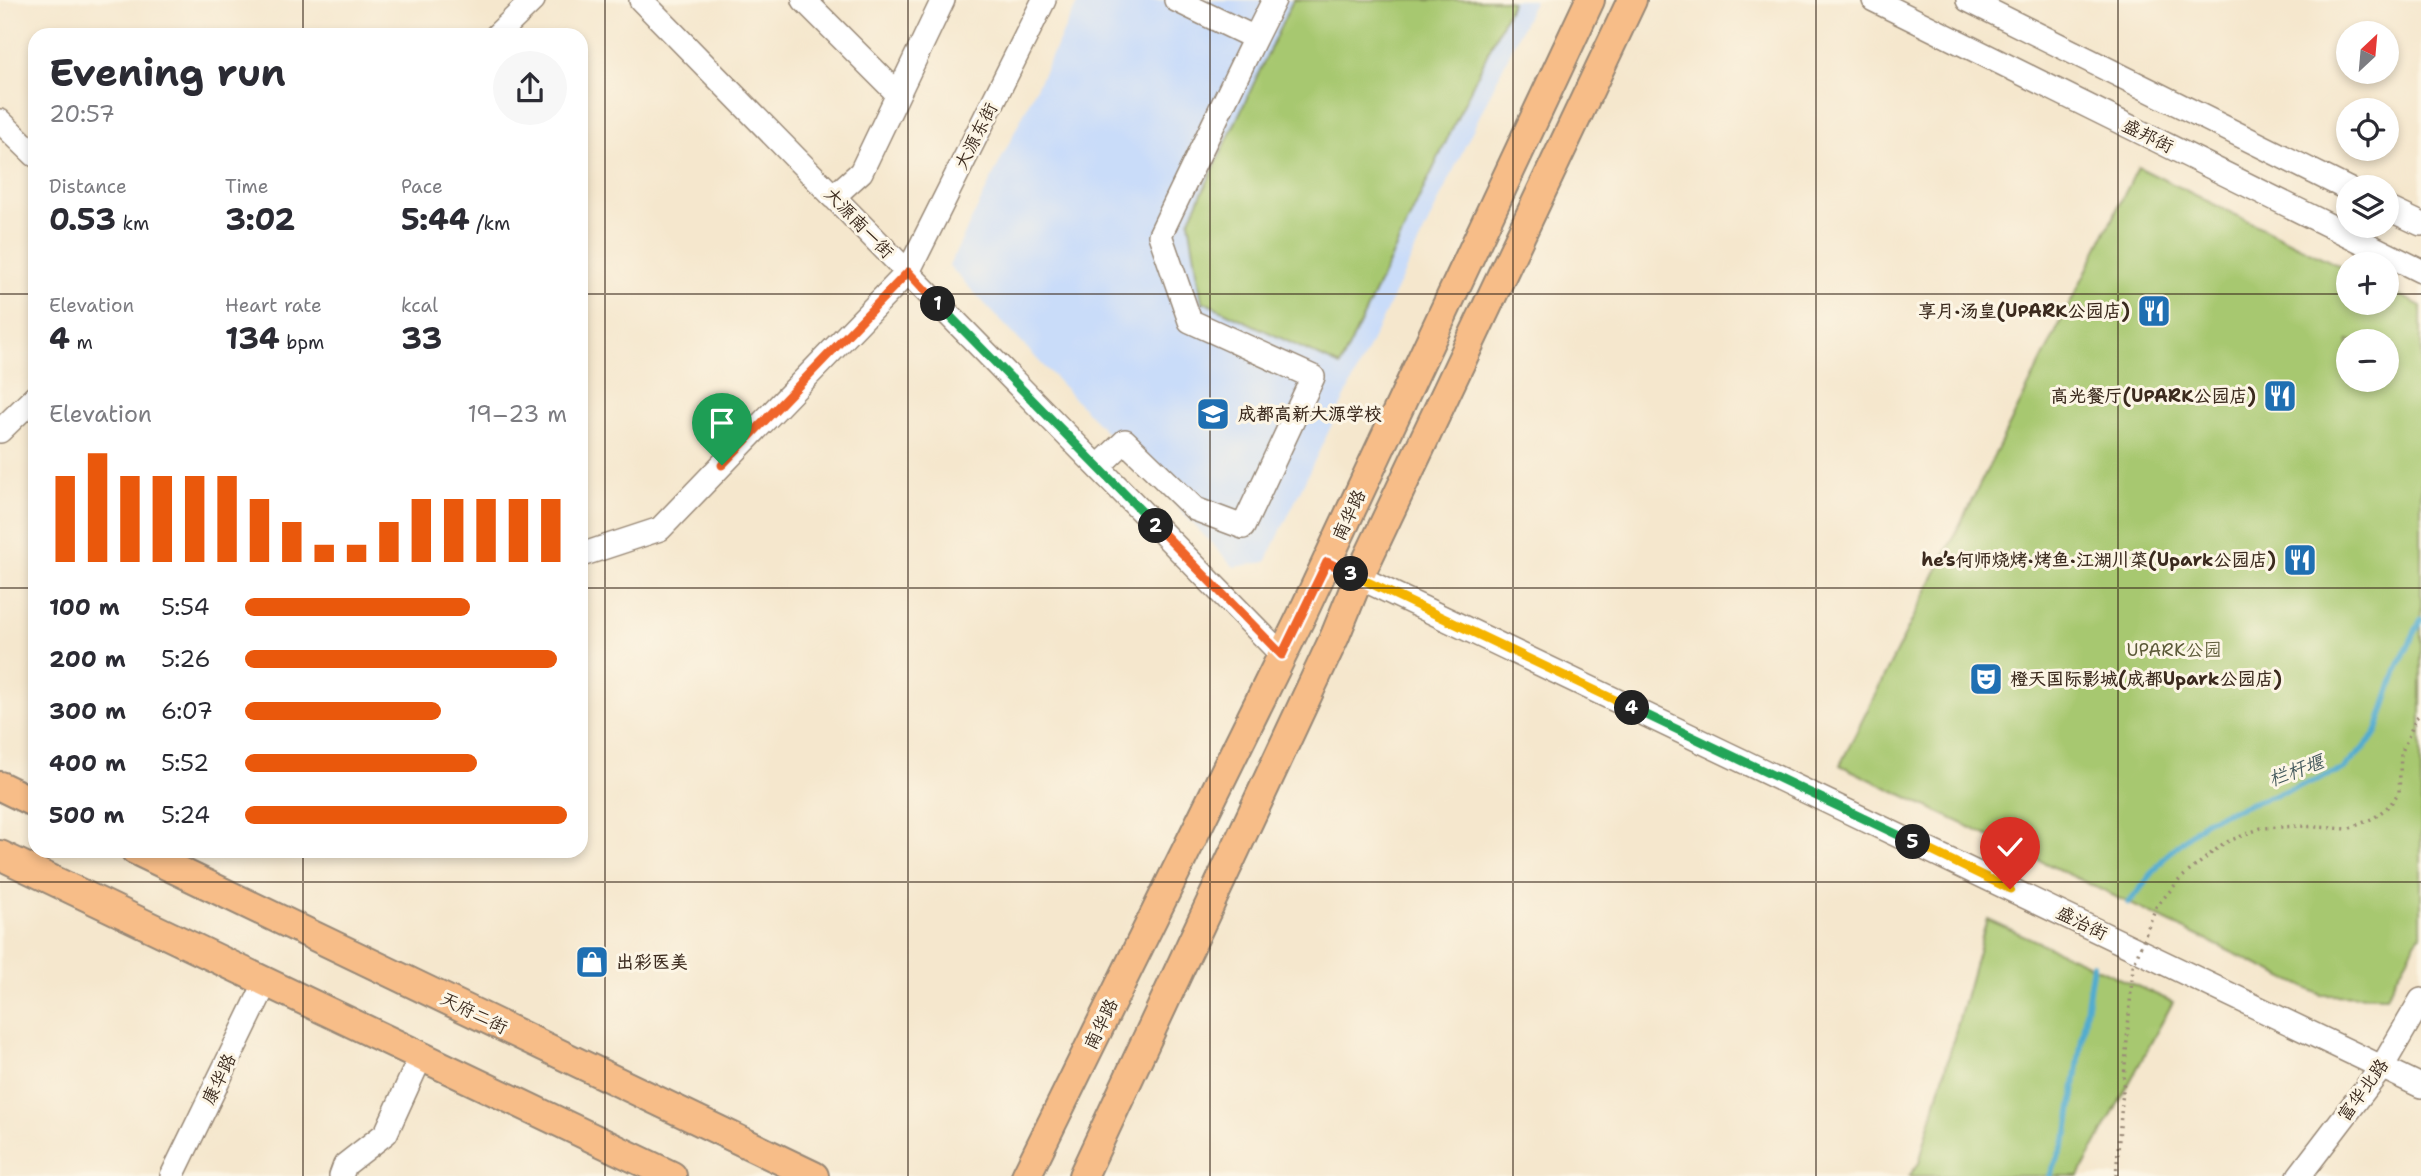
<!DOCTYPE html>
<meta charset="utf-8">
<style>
:root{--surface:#fff;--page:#f7f7f7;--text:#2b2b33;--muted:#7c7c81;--accent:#ea580c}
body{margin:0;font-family:"Shantell Sans","LXGW WenKai TC",sans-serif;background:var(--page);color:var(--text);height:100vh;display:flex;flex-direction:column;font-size:26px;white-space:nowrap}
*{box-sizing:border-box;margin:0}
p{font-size:23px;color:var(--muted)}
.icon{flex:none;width:38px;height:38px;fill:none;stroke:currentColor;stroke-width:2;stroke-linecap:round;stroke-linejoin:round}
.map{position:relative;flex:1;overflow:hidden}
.drawer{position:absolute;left:28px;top:28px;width:560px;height:830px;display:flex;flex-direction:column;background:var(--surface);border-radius:21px;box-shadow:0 4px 10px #0003}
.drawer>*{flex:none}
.needle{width:46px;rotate:26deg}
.controls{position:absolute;left:2336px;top:21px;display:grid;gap:14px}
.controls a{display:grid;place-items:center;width:63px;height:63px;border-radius:50%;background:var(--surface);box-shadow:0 4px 10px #0003;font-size:35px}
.pin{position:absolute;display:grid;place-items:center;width:60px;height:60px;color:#fff;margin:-72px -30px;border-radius:50% 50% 50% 0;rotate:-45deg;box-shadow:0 0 7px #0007}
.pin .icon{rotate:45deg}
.km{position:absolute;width:35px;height:35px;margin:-18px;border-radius:50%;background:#222;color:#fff;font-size:19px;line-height:35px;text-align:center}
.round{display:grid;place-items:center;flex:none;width:74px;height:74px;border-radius:37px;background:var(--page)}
.headline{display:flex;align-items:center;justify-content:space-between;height:119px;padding:0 21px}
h1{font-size:38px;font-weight:700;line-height:52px}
.figures{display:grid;grid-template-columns:repeat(3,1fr);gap:10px;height:119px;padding:7px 21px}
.figures div{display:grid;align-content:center}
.figures b{font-size:30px;font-weight:700}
.figures small{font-size:19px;font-weight:400}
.figures p{font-size:19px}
.chart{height:196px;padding:14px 21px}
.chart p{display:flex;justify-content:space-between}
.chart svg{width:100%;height:126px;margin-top:7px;stroke:var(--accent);stroke-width:6}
ul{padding:0 21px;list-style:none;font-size:23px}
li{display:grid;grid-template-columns:112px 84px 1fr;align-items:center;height:52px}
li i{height:18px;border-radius:9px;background:var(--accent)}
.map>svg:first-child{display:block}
.built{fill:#c9dcf9}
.green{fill:#a7c870;stroke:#717947;stroke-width:2;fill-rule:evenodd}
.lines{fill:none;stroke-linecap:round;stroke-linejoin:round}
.stream{stroke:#51accf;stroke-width:6}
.minor-casing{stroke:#988876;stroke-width:26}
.major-casing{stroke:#988876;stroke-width:32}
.minor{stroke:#fff;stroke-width:23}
.major{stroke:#f7bd88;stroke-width:28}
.path-bridge{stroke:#988876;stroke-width:3.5;stroke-dasharray:2 5;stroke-linecap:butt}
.split-1-casing{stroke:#fff;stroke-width:14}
.split-2-casing{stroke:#fff;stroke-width:14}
.split-3-casing{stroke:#fff;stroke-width:14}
.split-4-casing{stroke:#fff;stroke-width:14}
.split-5-casing{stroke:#fff;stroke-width:14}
.split-6-casing{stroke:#fff;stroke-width:14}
.split-1{stroke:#f0652b;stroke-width:9}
.split-2{stroke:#22a559;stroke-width:9}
.split-3{stroke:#f0652b;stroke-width:9}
.split-4{stroke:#f5b400;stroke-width:9}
.split-5{stroke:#22a559;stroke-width:9}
.split-6{stroke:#f5b400;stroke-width:9}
.grid{fill:none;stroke:#3b2a1e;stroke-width:2;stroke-opacity:0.55}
.labels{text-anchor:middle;stroke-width:6;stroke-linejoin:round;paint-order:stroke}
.street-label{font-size:18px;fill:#3b2a1e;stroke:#fcf5e5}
.poi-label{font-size:18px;font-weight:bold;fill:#3b2a1e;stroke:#fcf5e5;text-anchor:end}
.park-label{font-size:18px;fill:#5b5937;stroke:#fcf5e5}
.water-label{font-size:19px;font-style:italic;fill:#43585c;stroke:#fcf5e5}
</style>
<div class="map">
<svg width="2421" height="1176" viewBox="0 0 2421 1176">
<rect width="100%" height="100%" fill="#fcf5e5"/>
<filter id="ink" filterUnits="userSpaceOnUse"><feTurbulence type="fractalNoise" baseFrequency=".0143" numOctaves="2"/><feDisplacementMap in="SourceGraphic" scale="14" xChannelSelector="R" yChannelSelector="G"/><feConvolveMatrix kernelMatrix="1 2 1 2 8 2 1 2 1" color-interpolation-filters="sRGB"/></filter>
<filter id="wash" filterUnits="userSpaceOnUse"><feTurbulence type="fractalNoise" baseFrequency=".00686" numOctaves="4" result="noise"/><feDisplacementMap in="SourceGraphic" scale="28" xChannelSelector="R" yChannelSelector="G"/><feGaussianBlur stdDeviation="1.57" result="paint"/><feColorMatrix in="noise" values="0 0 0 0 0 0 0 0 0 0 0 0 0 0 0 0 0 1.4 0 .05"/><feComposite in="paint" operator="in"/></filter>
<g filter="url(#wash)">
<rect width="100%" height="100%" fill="#f5e7cd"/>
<path class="built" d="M1079,0H1535L1266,562L1234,567L949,266Z"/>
<path class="green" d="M1293,0H1507L1512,2L1340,366L1202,301L1189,221Z
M2138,167L2348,270V303H2387V289L2421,306V934L2386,996L2321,995L1840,765ZM2348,341H2387V380H2348Z
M1987,919L2173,1002L2079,1176H1909L1919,1163Z"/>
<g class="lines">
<path class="stream" d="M2129,903L2165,857L2206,820L2343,770L2375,736L2398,667L2421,620
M2050,1176L2068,1133L2093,964"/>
</g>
</g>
<g filter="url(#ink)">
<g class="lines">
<defs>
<path id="minor" d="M641,0L1282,655
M804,0L898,94
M1874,0L2421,271
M1968,0L2348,189
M497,35L533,0
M1255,38L1274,0
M0,121L35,155
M833,197L861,172L943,0
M2387,208L2421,224
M0,431L35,397
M1098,467L1125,441L1195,509L1243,527L1313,377L1190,321L1160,235L1255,38L1176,0
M581,555L660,529L908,272L1044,0
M1327,562L2421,1086
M172,1176L266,982
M341,1176L345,1165L386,1133L421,1056
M2299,1176L2382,1067L2421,1000"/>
<path id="major" d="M0,786L35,803
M135,850L814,1176
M0,855L672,1176
M1026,1176L1300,619L1590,0
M1083,1176L1335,636L1359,577L1632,0"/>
</defs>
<use href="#minor" class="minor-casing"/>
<use href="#major" class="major-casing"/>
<use href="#minor" class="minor"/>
<use href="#major" class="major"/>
<path class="path-bridge" d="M2116,1176L2133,966L2156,907L2181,878L2224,843L2261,828L2301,826L2348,829L2374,818L2390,805L2399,792L2401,754L2416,718L2421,714"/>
</g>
</g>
<g class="lines" filter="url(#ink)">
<defs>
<path id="split-1" d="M722,465L908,272L938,304"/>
<path id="split-2" d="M938,304L1156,526"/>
<path id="split-3" d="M1156,526L1282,655L1327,562L1351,574"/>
<path id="split-4" d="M1351,574L1632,708"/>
<path id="split-5" d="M1632,708L1913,842"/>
<path id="split-6" d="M1913,842L2010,889"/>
</defs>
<use href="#split-1" class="split-1-casing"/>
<use href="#split-2" class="split-2-casing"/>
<use href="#split-3" class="split-3-casing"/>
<use href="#split-4" class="split-4-casing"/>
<use href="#split-5" class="split-5-casing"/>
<use href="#split-6" class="split-6-casing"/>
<use href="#split-1" class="split-1"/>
<use href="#split-2" class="split-2"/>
<use href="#split-3" class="split-3"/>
<use href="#split-4" class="split-4"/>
<use href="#split-5" class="split-5"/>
<use href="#split-6" class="split-6"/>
</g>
<path class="grid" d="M303,0V35M605,0V1176M908,0V1176M1210,0V1176M1513,0V1176M1816,0V1176M2118,0V1176M0,294H35M581,294H2348M2387,294H2421M0,588H35M581,588H2421M303,850V1176M0,882H2421"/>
<defs>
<symbol id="restaurant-square" viewBox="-11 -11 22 22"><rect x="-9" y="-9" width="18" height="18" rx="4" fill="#1f6fb2" stroke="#fcf5e5"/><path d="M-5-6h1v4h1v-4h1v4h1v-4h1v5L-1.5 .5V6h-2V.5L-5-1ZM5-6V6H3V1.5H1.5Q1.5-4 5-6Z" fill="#fff"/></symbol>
<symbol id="school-square" viewBox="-11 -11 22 22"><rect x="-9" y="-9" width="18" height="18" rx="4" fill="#1f6fb2" stroke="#fcf5e5"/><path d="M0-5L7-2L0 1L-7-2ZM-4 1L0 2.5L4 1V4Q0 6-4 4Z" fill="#fff"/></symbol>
<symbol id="theatre-square" viewBox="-11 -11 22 22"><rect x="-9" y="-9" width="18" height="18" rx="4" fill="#1f6fb2" stroke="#fcf5e5"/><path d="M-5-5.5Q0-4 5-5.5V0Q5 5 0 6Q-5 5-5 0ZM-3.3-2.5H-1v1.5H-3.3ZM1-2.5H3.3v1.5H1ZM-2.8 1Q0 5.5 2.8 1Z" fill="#fff"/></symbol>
<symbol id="shop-square" viewBox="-11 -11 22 22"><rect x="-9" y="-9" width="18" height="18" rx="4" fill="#1f6fb2" stroke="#fcf5e5"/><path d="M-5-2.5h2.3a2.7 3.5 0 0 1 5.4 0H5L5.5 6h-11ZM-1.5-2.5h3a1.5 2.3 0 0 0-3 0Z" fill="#fff"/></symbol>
</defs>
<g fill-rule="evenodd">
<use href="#restaurant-square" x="2135" y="292" width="38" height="38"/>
<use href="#restaurant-square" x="2261" y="377" width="38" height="38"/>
<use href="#school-square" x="1194" y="395" width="38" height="38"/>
<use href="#restaurant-square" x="2281" y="541" width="38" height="38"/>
<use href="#theatre-square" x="1967" y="660" width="38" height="38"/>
<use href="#shop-square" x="573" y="943" width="38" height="38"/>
</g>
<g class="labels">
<g class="street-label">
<text transform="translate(976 136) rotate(-63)" y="6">大源东街</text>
<text transform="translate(2148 136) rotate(26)" y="6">盛邦街</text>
<text transform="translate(859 223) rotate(46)" y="6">大源南一街</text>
<text transform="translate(1349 515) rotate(-65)" y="6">南华路</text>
<text transform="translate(2082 923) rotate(26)" y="6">盛治街</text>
<text transform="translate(474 1013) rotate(26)" y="6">天府二街</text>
<text transform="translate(1101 1024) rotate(-64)" y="6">南华路</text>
<text transform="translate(219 1079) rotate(-64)" y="6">康华路</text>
<text transform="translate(2363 1090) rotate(-54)" y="6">富华北路</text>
</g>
<g class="poi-label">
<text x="2130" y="317">享月·汤皇(UPARK公园店)</text>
<text x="2256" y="402">高光餐厅(UPARK公园店)</text>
<text x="1238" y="420" text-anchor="start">成都高新大源学校</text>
<text x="2276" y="566">he’s何师烧烤·烤鱼·江湖川菜(Upark公园店)</text>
<text x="2010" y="685" text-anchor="start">橙天国际影城(成都Upark公园店)</text>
<text x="616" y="968" text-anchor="start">出彩医美</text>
</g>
<g class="park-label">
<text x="2174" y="656">UPARK公园</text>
</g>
<g class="water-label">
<text transform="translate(2296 770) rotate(-20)" y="7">栏杆堰</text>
</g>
</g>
</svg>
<div class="controls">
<a><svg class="needle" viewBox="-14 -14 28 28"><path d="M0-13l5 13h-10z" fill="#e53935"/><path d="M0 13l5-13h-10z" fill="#7c7c81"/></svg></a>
<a><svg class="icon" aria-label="locate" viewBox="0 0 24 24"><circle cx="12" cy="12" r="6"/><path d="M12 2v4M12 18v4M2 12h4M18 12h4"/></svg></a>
<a><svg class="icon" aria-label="layers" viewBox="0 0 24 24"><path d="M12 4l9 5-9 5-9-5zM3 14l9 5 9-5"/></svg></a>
<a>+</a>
<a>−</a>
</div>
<div class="pin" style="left:722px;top:465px;background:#1e9e55"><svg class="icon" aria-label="arrive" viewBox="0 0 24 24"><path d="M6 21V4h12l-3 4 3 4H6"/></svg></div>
<div class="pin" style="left:2010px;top:889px;background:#d93025"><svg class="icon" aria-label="check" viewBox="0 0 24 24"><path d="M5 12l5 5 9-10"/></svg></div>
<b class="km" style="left:938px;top:304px">1</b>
<b class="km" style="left:1156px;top:526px">2</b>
<b class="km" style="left:1351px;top:574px">3</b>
<b class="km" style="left:1632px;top:708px">4</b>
<b class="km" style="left:1913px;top:842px">5</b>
<section class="drawer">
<div class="headline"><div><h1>Evening run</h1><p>20:57</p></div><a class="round"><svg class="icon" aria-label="share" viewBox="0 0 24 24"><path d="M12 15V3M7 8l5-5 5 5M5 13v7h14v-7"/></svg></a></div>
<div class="figures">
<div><p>Distance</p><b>0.53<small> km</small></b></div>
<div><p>Time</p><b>3:02</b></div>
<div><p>Pace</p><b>5:44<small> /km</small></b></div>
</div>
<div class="figures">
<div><p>Elevation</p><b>4<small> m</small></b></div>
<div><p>Heart rate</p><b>134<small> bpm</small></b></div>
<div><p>kcal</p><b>33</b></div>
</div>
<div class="chart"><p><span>Elevation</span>19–23 m</p>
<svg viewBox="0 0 160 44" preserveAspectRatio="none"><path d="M5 44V14M15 44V6M25 44V14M35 44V14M45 44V14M55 44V14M65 44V22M75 44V30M85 44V38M95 44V38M105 44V30M115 44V22M125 44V22M135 44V22M145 44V22M155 44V22"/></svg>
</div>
<ul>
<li><b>100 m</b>5:54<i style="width:70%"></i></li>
<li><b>200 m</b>5:26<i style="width:97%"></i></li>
<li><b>300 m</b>6:07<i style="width:61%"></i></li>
<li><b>400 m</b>5:52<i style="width:72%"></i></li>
<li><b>500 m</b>5:24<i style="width:100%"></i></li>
</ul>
</section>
</div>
